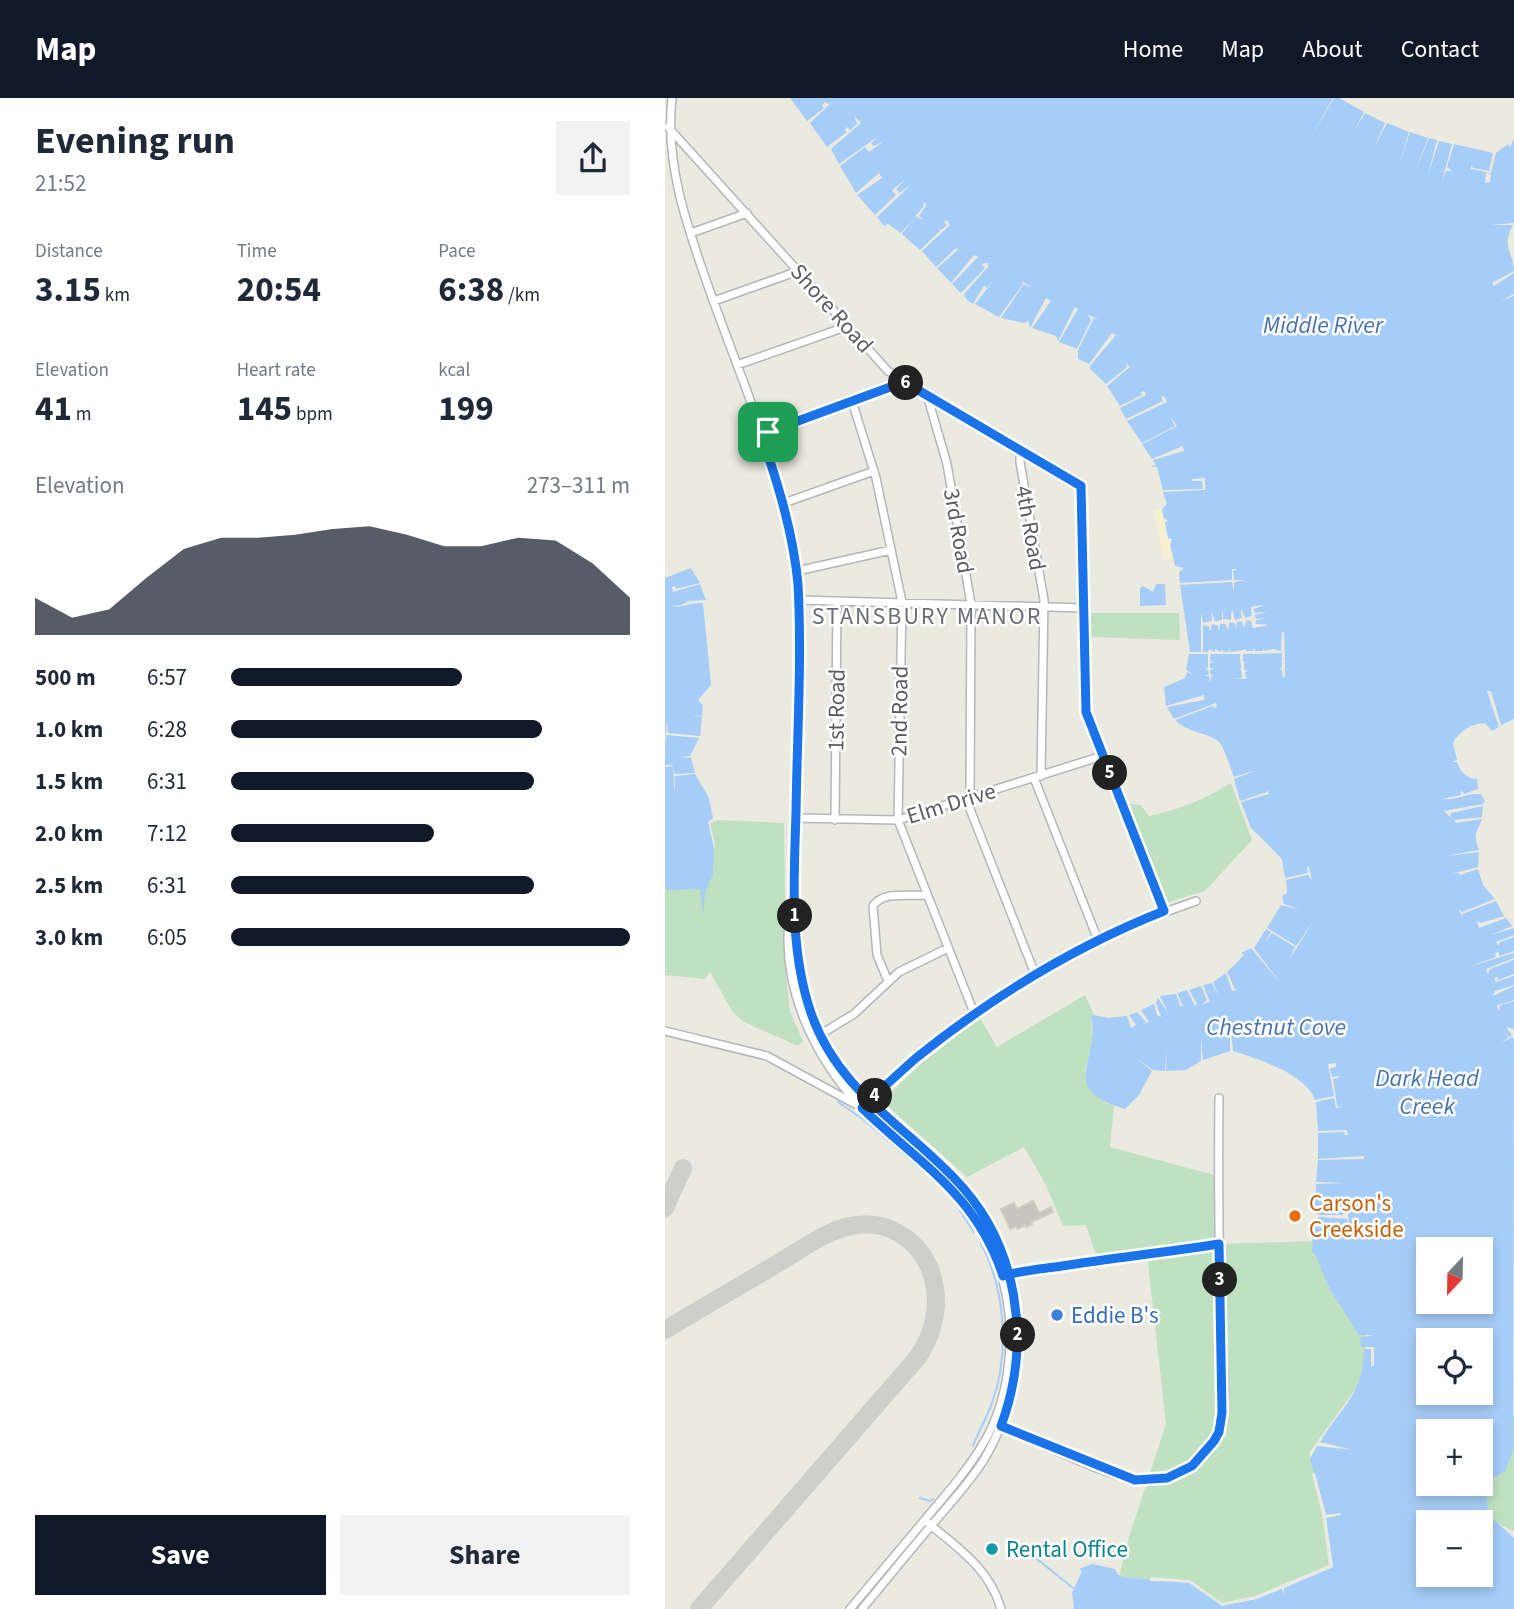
<!DOCTYPE html>
<meta charset="utf-8">
<style>
:root{--surface:#fff;--page:#f2f2f3;--text:#1f2937;--muted:#747a83;--accent:#111827}
body{margin:0;font-family:"Source Sans 3",sans-serif;background:var(--page);color:var(--text);height:100vh;display:flex;flex-direction:column;font-size:26px;white-space:nowrap}
*{box-sizing:border-box;margin:0}
p{font-size:23px;color:var(--muted)}
.icon{flex:none;width:38px;height:38px;fill:none;stroke:currentColor;stroke-width:2;stroke-linecap:round;stroke-linejoin:round}
.map{position:relative;flex:1;overflow:hidden}
.details{display:flex;flex-direction:column;background:var(--surface);width:665px}
.details>*{flex:none}
.needle{width:46px;rotate:202deg}
.buttons{position:absolute;left:751px;top:1139px;display:grid;gap:14px}
.buttons a{display:grid;place-items:center;width:77px;height:77px;border-radius:0px;background:var(--surface);box-shadow:0 4px 10px #0003;font-size:35px}
.pin{position:absolute;display:grid;place-items:center;width:60px;height:60px;color:#fff;margin:-30px;border-radius:14px;box-shadow:0 4px 10px #0006}
.km{position:absolute;width:35px;height:35px;margin:-18px;border-radius:50%;background:#222;color:#fff;font-size:19px;line-height:35px;text-align:center}
.round{display:grid;place-items:center;flex:none;width:74px;height:74px;border-radius:0px;background:var(--page)}
.head{display:flex;align-items:center;justify-content:space-between;height:119px;padding:0 35px}
h1{font-size:38px;font-weight:700;line-height:52px}
.figures{display:grid;grid-template-columns:repeat(3,1fr);gap:10px;height:119px;padding:7px 35px}
.figures div{display:grid;align-content:center}
.figures b{font-size:35px;font-weight:700}
.figures small{font-size:19px;font-weight:400}
.figures p{font-size:19px}
.chart{height:196px;padding:14px 35px}
.chart p{display:flex;justify-content:space-between}
.chart svg{width:100%;height:126px;margin-top:7px;fill:var(--accent);opacity:.7}
.button{display:flex;gap:14px;margin-top:auto;padding:14px 35px}
.button a{flex:1;height:80px;border-radius:0px;background:var(--accent);color:#fff;font-size:28px;font-weight:700;line-height:80px;text-align:center}
.button a+a{background:var(--page);color:var(--text)}
ul{padding:0 35px;list-style:none;font-size:23px}
li{display:grid;grid-template-columns:112px 84px 1fr;align-items:center;height:52px}
li i{height:18px;border-radius:9px;background:var(--accent)}
header{display:flex;align-items:center;gap:42px;box-sizing:border-box;height:98px;padding:0 35px;background:var(--accent);color:#fff}
header strong{font-size:33px}
nav{display:flex;gap:38px;margin-inline-start:auto;font-size:24px}
main{display:flex;flex:1;min-height:0}
.map>svg:first-child{display:block}
.green{fill:#bfe1c2}
.sand{fill:#f6f0d1}
.water{fill:#a6cdf7;fill-rule:evenodd}
.pier{fill:#ebeae1}
.lines{fill:none;stroke-linecap:round;stroke-linejoin:round}
.stream{stroke:#a6cdf7;stroke-width:2}
.taxiway{stroke:#cececa;stroke-width:18}
.building{fill:#c7c4be;stroke:#cfccc0;stroke-width:2}
.minor-casing{stroke:#b4b6bb;stroke-width:10}
.minor{stroke:#fff;stroke-width:7}
.route-casing{stroke:#fff;stroke-width:14}
.route{stroke:#1a73e8;stroke-width:9}
.food-dot{fill:#e8710a;stroke:#fff;stroke-width:2.5}
.shop-dot{fill:#3f7fe0;stroke:#fff;stroke-width:2.5}
.culture-dot{fill:#0f9aa8;stroke:#fff;stroke-width:2.5}
.labels{text-anchor:middle;stroke-width:5;stroke-linejoin:round;paint-order:stroke}
.street-label{font-size:23px;fill:#5a5c61;stroke:#fff}
.food-label{font-size:23px;fill:#c56008;stroke:#fff;text-anchor:start}
.shop-label{font-size:23px;fill:#366cbe;stroke:#fff;text-anchor:start}
.culture-label{font-size:23px;fill:#0d838f;stroke:#fff;text-anchor:start}
.water-label{font-size:24px;font-style:italic;fill:#4873af;stroke:#fff}
.neighbourhood-label{font-size:24px;letter-spacing:2px;fill:#6b6e73;stroke:#fff}
</style>
<header>
<strong>Map</strong>
<nav><a>Home</a><a>Map</a><a>About</a><a>Contact</a></nav>
</header>
<main>
<section class="details">
<div class="head"><div><h1>Evening run</h1><p>21:52</p></div><a class="round"><svg class="icon" aria-label="share" viewBox="0 0 24 24"><path d="M12 15V3M7 8l5-5 5 5M5 13v7h14v-7"/></svg></a></div>
<div class="figures">
<div><p>Distance</p><b>3.15<small> km</small></b></div>
<div><p>Time</p><b>20:54</b></div>
<div><p>Pace</p><b>6:38<small> /km</small></b></div>
</div>
<div class="figures">
<div><p>Elevation</p><b>41<small> m</small></b></div>
<div><p>Heart rate</p><b>145<small> bpm</small></b></div>
<div><p>kcal</p><b>199</b></div>
</div>
<div class="chart"><p><span>Elevation</span>273–311 m</p>
<svg viewBox="0 0 160 44" preserveAspectRatio="none"><path d="M0 44V31L10 38L20 35L30 24L40 14L50 10L60 10L70 9L80 7L90 6L100 9L110 13L120 13L130 10L140 11L150 19L160 31V44z"/></svg>
</div>
<ul>
<li><b>500 m</b>6:57<i style="width:58%"></i></li>
<li><b>1.0 km</b>6:28<i style="width:78%"></i></li>
<li><b>1.5 km</b>6:31<i style="width:76%"></i></li>
<li><b>2.0 km</b>7:12<i style="width:51%"></i></li>
<li><b>2.5 km</b>6:31<i style="width:76%"></i></li>
<li><b>3.0 km</b>6:05<i style="width:100%"></i></li>
</ul>
<div class="button"><a>Save</a><a>Share</a></div>
</section>
<div class="map">
<svg width="849" height="1511" viewBox="0 0 849 1511">
<rect width="100%" height="100%" fill="#ebeae1"/>
<path class="green" d="M426,515H514L515,542L425,539Z
M566,685L587,742L540,793L503,804L464,706L476,707L484,718C513,712 541,701 566,685Z
M54,722L119,725L121,877L125,914L138,943L133,948L79,924L67,913L45,874L40,881L0,877V791L47,768L50,748L45,725Z
M420,897L429,917L426,919L428,946L420,972L434,1001L449,1008L445,1049L553,1078L554,1146L652,1143L663,1189L702,1234L697,1282L644,1355L661,1422L667,1469L591,1500L556,1507L524,1484L454,1479L464,1439L501,1326L482,1156L433,1163L421,1127L398,1128L381,1087L359,1049L302,1079L217,1003L257,965L315,920L332,949Z
M849,1314V1433C832,1427 807,1410 822,1389C827,1382 837,1377 841,1369C847,1355 845,1330 849,1314Z"/>
<path class="sand" d="M497,411L499,421L503,422L500,425L503,439L508,441L510,468L514,471L509,468L506,460L498,461L489,412Z"/>
<path class="water" d="M125,0H668L645,41L669,0H674L699,14L688,35L700,15L720,25L709,50L722,25L744,34L733,70L745,34L763,40L750,74L764,40L772,42L763,77L774,43L787,46L777,83L781,73H787L782,69L789,46L828,55L824,73L808,70L806,67V71L821,74L820,85L825,84L826,77L822,74L826,75L831,55L843,46L845,49L849,41V125L826,127H848C836,149 848,153 849,173L827,185L829,188L849,175V196L836,203L849,198V621L836,627L826,593H822L834,629L827,633L821,626C810,623 793,634 788,645L792,662L787,664H792C796,674 800,680 812,681L813,691L799,696L796,692V697L777,701C791,703 800,695 816,696L820,703L818,706L779,713L785,719L786,715L818,708L817,719L789,722L791,725L817,721C811,737 808,735 814,752L781,758L814,754L813,769L786,776L794,775L795,777L813,771L818,787L830,801L797,814L794,811L797,819V816L831,803L839,818L816,825L812,823L814,830L841,820L847,828L826,837L849,830V837L831,844L833,848L835,844L849,839V853L835,858L833,854L830,855L831,859L803,869L849,855V860L821,871L823,876L825,871L849,862V876L833,882L832,879L829,880L831,884L849,878V887L830,893L828,898L849,888V902L832,907L834,914L835,907L849,903V931L841,929L847,937L844,940L838,932L843,940L835,946L847,939L849,941L848,1353L840,1373L826,1383L828,1390L820,1392L824,1417L849,1440V1511H409L407,1495L417,1473L414,1471L427,1466L450,1471L453,1477L458,1479L524,1485L557,1508L591,1501L617,1491L619,1496V1490L668,1469L661,1420L675,1416L661,1417L645,1361L652,1348L688,1352L655,1344C676,1309 699,1296 699,1251H706V1268H709V1249H696L695,1240L708,1237H694L664,1190L651,1158L647,1154L648,1130L653,1129V1119L682,1121L684,1127L682,1104V1113L677,1117H652L653,1108H650L651,1086L682,1085L651,1084L653,1062L699,1061V1058L653,1061V1035L679,1034L680,1037H683L682,1032L653,1033L651,1004L669,1000L671,1010L676,1009L672,1008L668,981L674,980V978L667,979L665,970L671,969V965L663,966L669,998L650,1002C641,976 591,960 568,953L566,934L570,933L562,934L565,935V953L538,962L536,940V963L521,972L501,973L502,952L500,973L488,972L472,961L487,973L474,997L460,1011C391,991 436,964 426,919L429,917L444,920L462,918L466,930L471,927L464,917L472,914L481,924L479,926L484,924L476,912L489,906L492,917L496,919L491,905L493,900L503,915L495,898L511,896L516,909L518,908L512,895L522,892L530,908L532,906L524,892L536,888L542,902L537,906L545,904L538,887L547,885L554,899L548,884L561,875L567,893L574,891H570L562,874L579,857L576,855L586,850L616,886L589,850L601,831L606,834L600,844L607,835L630,849L625,860L650,821L631,848L602,830L616,807L635,812L619,806L617,798L622,795L621,782L643,777L647,782L644,769H642L643,775L620,780L617,761L586,730L576,704L604,696L602,691V694L575,703L569,681L595,671L569,679C566,672 559,648 554,644C541,633 524,636 510,622L548,608L549,610L552,609L551,605L509,621L502,609L539,602V597L501,608L499,589L520,580L522,574L528,577L521,571L524,556H543L545,584V556H575L577,581L581,580L577,556L617,555V571L620,579L619,534H617V553L538,554V527L544,528L545,534L546,526L553,527L554,533L555,525L561,526L563,532L564,524L570,525L571,531L572,523L579,524L580,530L581,522L587,523L588,530L603,527L590,526L591,522L602,520L591,521L589,517L601,514L590,515L588,511L600,507L586,509L587,518L579,520L576,510L577,520L570,522L567,511L566,522L558,521L557,512V522L550,524L547,514V523L538,525L536,515V554H525L515,487L567,484L569,495V484L582,482H569L568,473L572,471H567V482L515,485L514,474L519,470L510,468L505,447L507,441L503,440L500,425L503,422L499,421L497,411L502,406L498,394L540,392V380L527,381V383H537L538,391L498,392L492,369H486L491,367L488,362L519,353L518,348L487,361L477,346L512,328L505,318L510,328L477,345L462,323L502,304L499,298L496,299L498,303L461,321L455,310L481,297L479,293L476,294L477,297L455,308L442,288L465,269L461,265L462,269L441,286L425,271V268L451,237L447,235L424,266L413,261V252L429,220L435,222L422,216L426,222L412,251L394,244L413,211L410,209L393,243L391,238L367,230L386,203L381,200L365,230L363,222L360,225L336,220L359,186L368,191L357,183L358,186L334,219L310,206L336,173L322,190L319,188L308,206L301,201L299,196L323,169V165H319L317,167L320,170L296,195L287,186L313,159L309,157L286,185L272,170L293,152L291,150L271,169L257,153L285,127L282,122L279,124L282,127L276,132L273,130L275,133L255,152L237,136L250,118L259,122L254,118L262,106L258,104L259,108L236,135L223,126L219,128L212,119L246,87L234,95L231,91L241,81L227,92L231,97L210,117L192,97L217,80L214,75L191,95L175,68L200,49L204,54L219,43L209,48L206,45L215,37L174,66L166,51L196,25L189,18L192,26L185,32L182,29L180,32L182,34L162,49L145,25L168,3L163,6L160,4L157,7L159,10L142,23ZM763,1152H816V1204H763ZM763,1242H816V1295H763ZM763,1334H816V1386H763ZM763,1424H816V1477H763Z
M26,470L35,485L11,491L10,488L7,489L8,494L35,486L41,502L24,503L16,507L6,508C18,510 26,504 38,505L46,587L33,602L38,607L37,618L27,617L37,619L35,638L3,635L2,624L0,644L2,637L34,640L25,658L15,659L26,660L30,675L10,676L7,667H0V480Z
M491,486H500L501,507L475,508V490L478,488L488,494Z
M8,668L10,697V678L30,676L44,700L48,720L43,724L49,750L48,776L40,794L38,818L35,791L0,792V669Z"/>
<path class="pier" d="M600,507L588,511L590,515L601,514L589,517L591,521L602,520L591,522L590,526L602,527L588,530L586,522L580,523L579,530L577,523L571,524V531L570,525L564,524L563,532L560,525L555,526L553,533V527L547,526L545,534L544,528L538,527V554H543L544,551L550,554V551L556,554L557,551L558,554H564L565,550V554H572V551L573,553L581,551V553H588L590,550V553H598L599,550V553L608,551L616,553L617,534H619L620,579H618L617,572H614L617,570V564L614,563H617V555L578,556V564L582,565H579V572L583,573L579,574L580,579L583,580L571,581L578,579L577,572H574L577,570L576,564H573L576,563L575,556H546L545,563L549,564L545,565V570L549,571L545,572L546,577L549,578L546,579L545,585L544,578H540L544,576L543,572L540,571L543,570V556H524L536,554V515L538,525L547,523L546,514L550,524L557,522V512L558,521L566,522L567,511L570,522L577,520L576,510L580,520L587,518L586,509Z
M650,1375L661,1417L675,1415L676,1417L661,1420L668,1469L591,1501L557,1507L524,1484L485,1483V1479L525,1482L557,1505L590,1498L664,1467L657,1416L647,1376Z"/>
<g class="lines">
<path class="stream" d="M173,1004L198,1021L270,1083
M292,1108L309,1134
M308,1347C314,1334 320,1322 326,1308C345,1257 341,1194 316,1145
M255,1400L265,1403L268,1401
M367,1457L408,1490"/>
<path class="taxiway" d="M0,1110L18,1070
M0,1232C38,1209 77,1187 115,1164C139,1150 163,1131 191,1127C222,1122 252,1141 264,1169C277,1200 271,1232 253,1259L34,1511"/>
</g>
<path class="building" d="M368,1103L374,1115L386,1109L388,1114L366,1124L367,1126L361,1129L360,1127L353,1131L351,1128L345,1131L336,1111L349,1105L352,1111Z"/>
<g class="lines">
<defs>
<path id="minor" d="M7,0C0,65 21,125 42,185C71,268 108,351 126,438C135,476 134,515 134,554C133,609 132,665 130,720C129,784 127,848 145,910C165,980 225,1021 276,1067C359,1142 376,1268 318,1363C305,1384 287,1403 271,1422C246,1451 222,1481 197,1511
M3,29L223,273L416,388L421,615L499,813
M26,135L82,115
M49,203L133,173
M72,267L183,228
M262,297L282,366L306,506L305,699
M187,303L211,380L237,504L233,722L309,915
M96,336L220,291L236,282
M355,351V364L379,502L376,678
M119,405L209,373
M132,473L226,452
M134,502L419,510
M369,680L433,842
M301,701L370,876
M130,720L233,722L437,658
M170,722L172,503
M126,807C111,891 154,972 215,1028C244,1053 279,1075 301,1106C328,1144 343,1183 345,1229C346,1266 340,1304 323,1337C307,1367 285,1392 263,1418C237,1449 211,1480 185,1511
M223,883L212,857L208,808C219,792 245,799 261,797
M0,933L102,958L190,1006
M156,936L189,916L234,874L281,851
M201,1006C297,915 406,846 531,803
M342,1177L554,1146
M333,1326C365,1340 451,1384 482,1383C512,1382 542,1364 553,1335C565,1306 557,1266 556,1235C554,1156 553,1078 554,1000
M263,1425C293,1450 325,1471 336,1511"/>
</defs>
<use href="#minor" class="minor-casing"/>
<use href="#minor" class="minor"/>
</g>
<g class="lines">
<defs>
<path id="route" d="M103,334L96,336C113,386 128,434 133,486C137,562 132,639 131,715C129,781 124,851 146,915C173,993 237,1025 290,1081C354,1147 367,1244 336,1328L470,1382L502,1380L527,1368L549,1343L554,1334L557,1315L554,1146C502,1154 449,1160 397,1168C377,1171 357,1172 338,1178C311,1096 255,1066 197,1010C214,993 233,976 251,960C327,899 408,849 499,813L421,614L416,388L236,282L228,288L103,334"/>
</defs>
<use href="#route" class="route-casing"/>
<use href="#route" class="route"/>
</g>
<circle class="food-dot" cx="630" cy="1118" r="7"/>
<circle class="shop-dot" cx="392" cy="1217" r="7"/>
<circle class="culture-dot" cx="327" cy="1451" r="7"/>
<g class="labels">
<g class="street-label">
<text transform="translate(167 210) rotate(48)" y="8">Shore Road</text>
<text transform="translate(366 430) rotate(80)" y="8">4th Road</text>
<text transform="translate(294 433) rotate(80)" y="8">3rd Road</text>
<text transform="translate(171 612) rotate(-89)" y="8">1st Road</text>
<text transform="translate(234 613) rotate(-89)" y="8">2nd Road</text>
<text transform="translate(286 705) rotate(-17)" y="8">Elm Drive</text>
</g>
<g class="food-label">
<text x="644" y="1113">Carson's<tspan x="644" dy="26">Creekside</tspan></text>
</g>
<g class="shop-label">
<text x="406" y="1225">Eddie B's</text>
</g>
<g class="culture-label">
<text x="341" y="1459">Rental Office</text>
</g>
<g class="water-label">
<text x="658" y="235">Middle River</text>
<text x="611" y="937">Chestnut Cove</text>
<text x="762" y="988">Dark Head<tspan x="762" dy="28">Creek</tspan></text>
</g>
<g class="neighbourhood-label">
<text x="262" y="526">STANSBURY MANOR</text>
</g>
</g>
</svg>
<div class="buttons">
<a><svg class="needle" viewBox="-14 -14 28 28"><path d="M0-13l5 13h-10z" fill="#e53935"/><path d="M0 13l5-13h-10z" fill="#747a83"/></svg></a>
<a><svg class="icon" aria-label="locate" viewBox="0 0 24 24"><circle cx="12" cy="12" r="6"/><path d="M12 2v4M12 18v4M2 12h4M18 12h4"/></svg></a>
<a>+</a>
<a>−</a>
</div>
<div class="pin" style="left:103px;top:334px;background:#1e9e55"><svg class="icon" aria-label="arrive" viewBox="0 0 24 24"><path d="M6 21V4h12l-3 4 3 4H6"/></svg></div>
<b class="km" style="left:130px;top:818px">1</b>
<b class="km" style="left:353px;top:1237px">2</b>
<b class="km" style="left:555px;top:1182px">3</b>
<b class="km" style="left:210px;top:998px">4</b>
<b class="km" style="left:445px;top:675px">5</b>
<b class="km" style="left:241px;top:285px">6</b>
</div>
</main>
